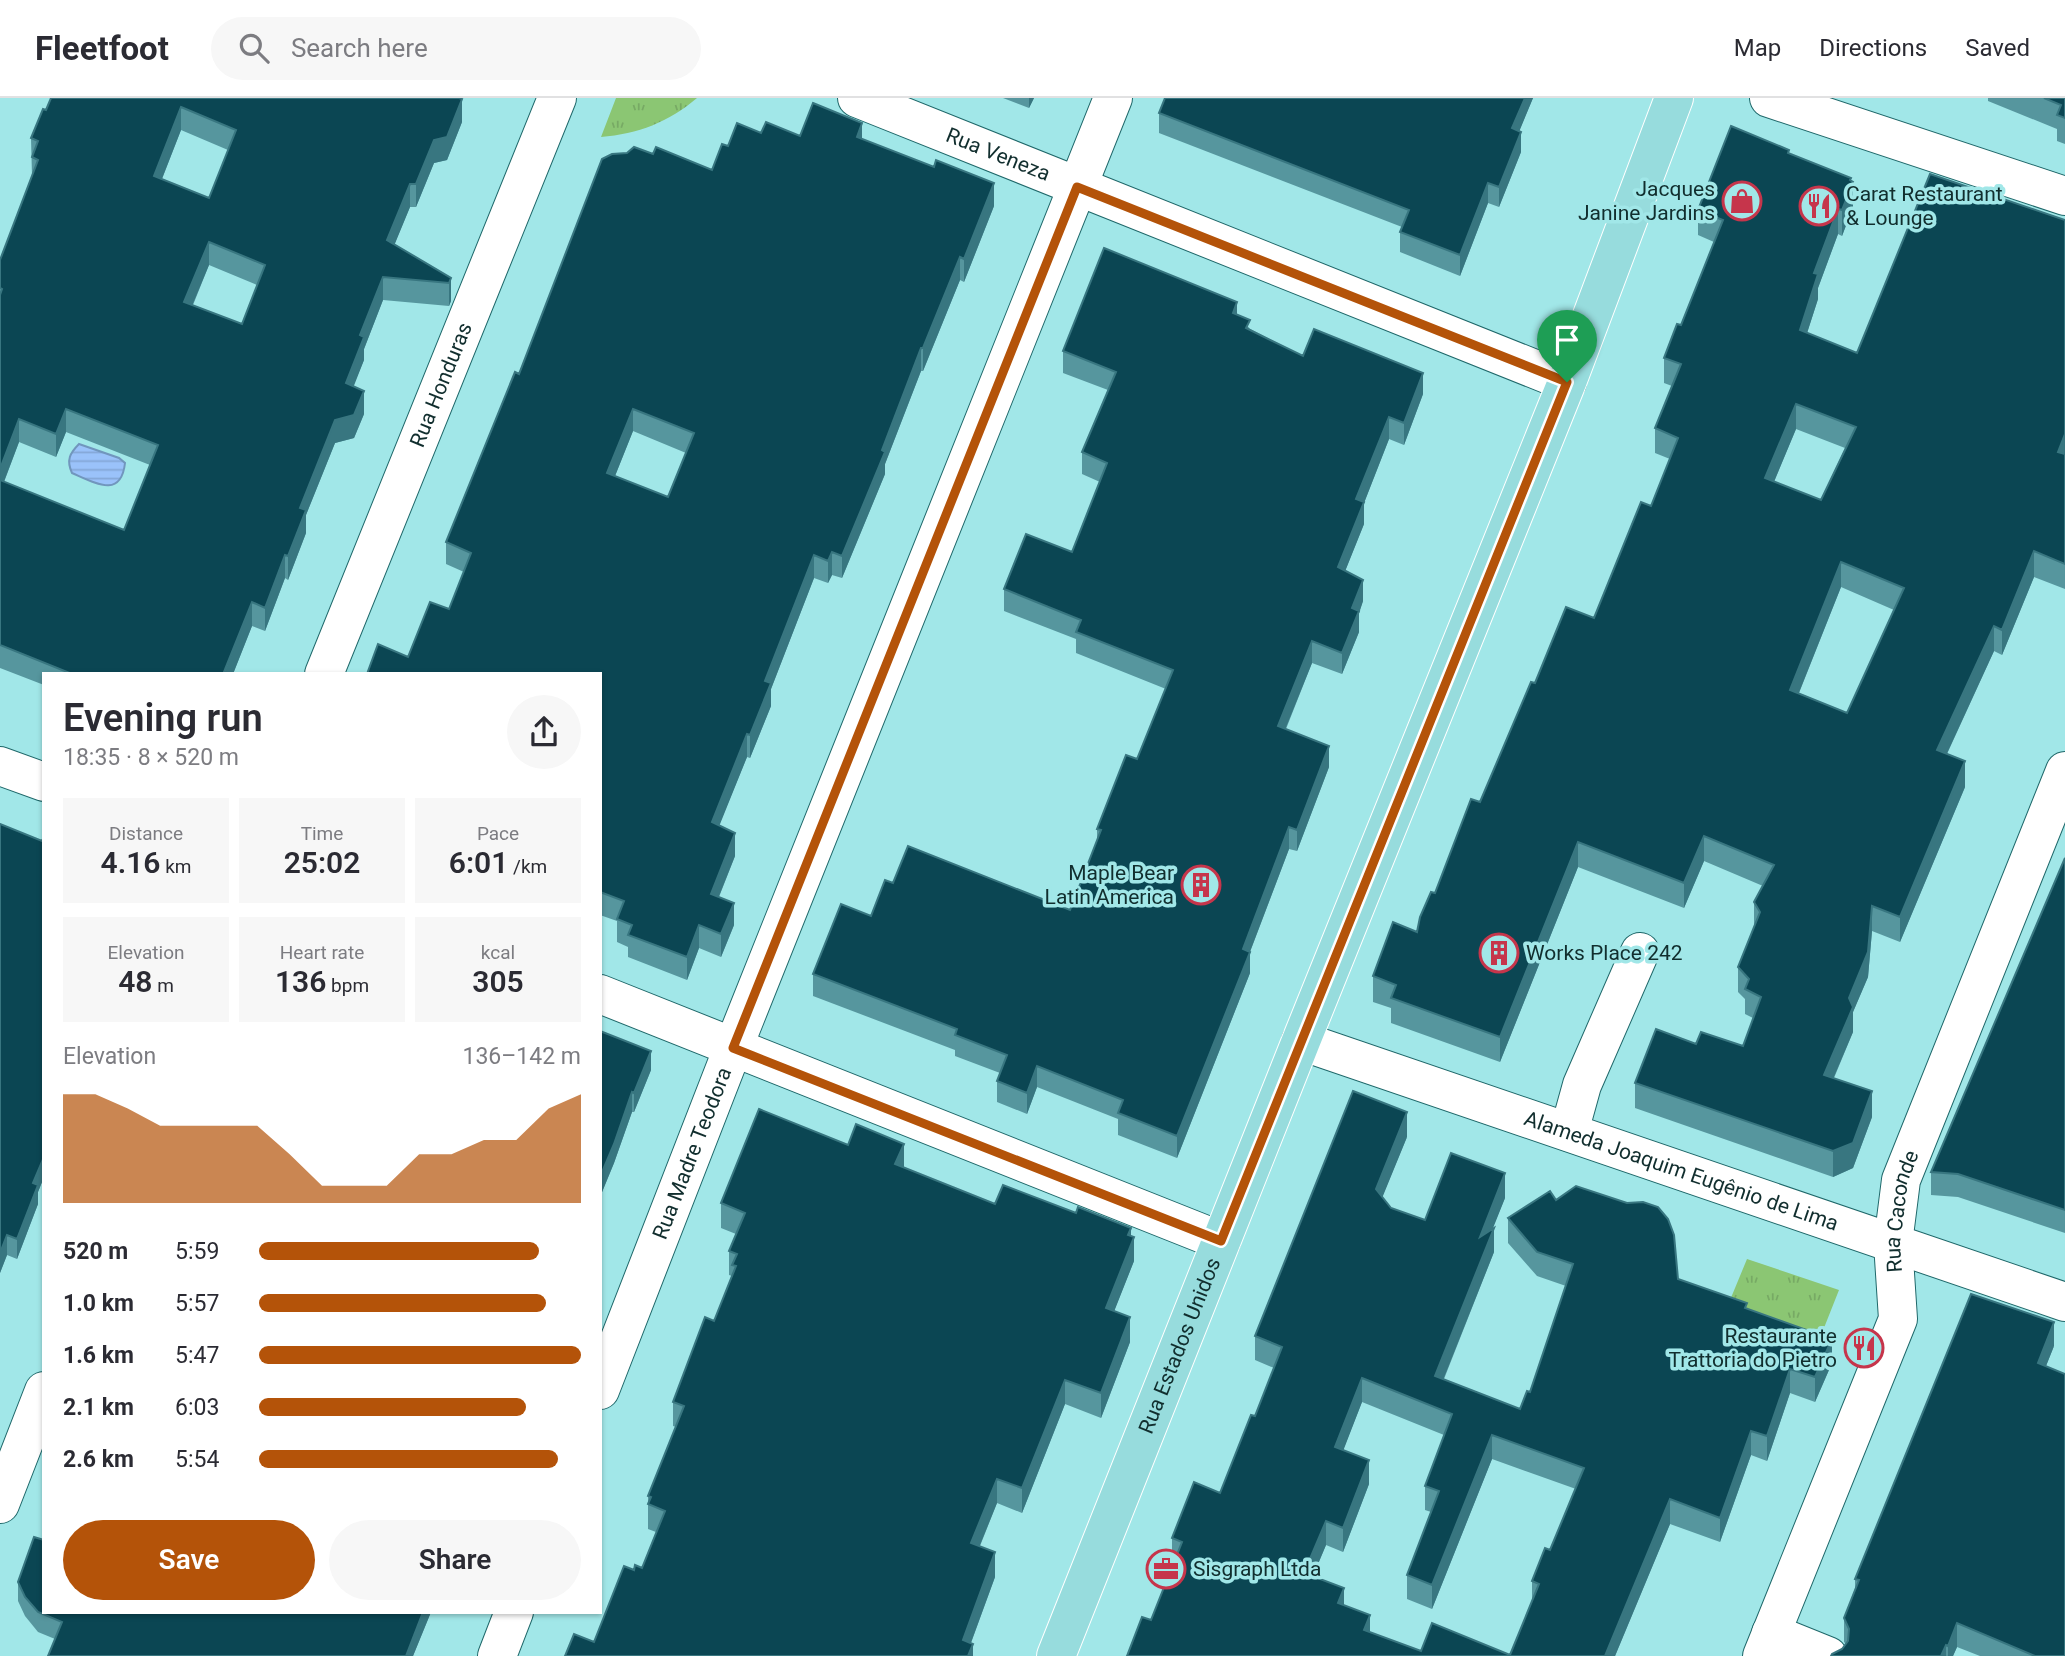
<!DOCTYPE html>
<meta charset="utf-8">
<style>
:root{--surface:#fff;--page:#f7f7f7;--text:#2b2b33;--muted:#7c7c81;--line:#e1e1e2;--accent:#b45309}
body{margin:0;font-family:Roboto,sans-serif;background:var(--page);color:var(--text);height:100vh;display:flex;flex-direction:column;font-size:26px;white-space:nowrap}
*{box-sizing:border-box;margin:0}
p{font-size:23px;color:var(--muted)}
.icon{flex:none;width:38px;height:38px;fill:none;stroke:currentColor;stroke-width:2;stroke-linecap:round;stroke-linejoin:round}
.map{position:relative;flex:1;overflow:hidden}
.drawer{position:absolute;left:42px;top:574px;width:560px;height:942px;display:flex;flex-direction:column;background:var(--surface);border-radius:0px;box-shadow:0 2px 5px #0004}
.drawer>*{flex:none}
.pin{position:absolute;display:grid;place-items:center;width:60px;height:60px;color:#fff;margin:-72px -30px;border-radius:50% 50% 50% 0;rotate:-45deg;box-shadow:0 0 7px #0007}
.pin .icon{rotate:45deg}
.round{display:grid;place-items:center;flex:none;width:74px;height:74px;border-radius:37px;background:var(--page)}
.overview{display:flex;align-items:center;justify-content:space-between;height:119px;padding:0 21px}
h1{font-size:38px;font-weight:600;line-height:52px}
.figures{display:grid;grid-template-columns:repeat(3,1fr);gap:10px;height:119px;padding:7px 21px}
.figures div{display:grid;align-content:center;border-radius:0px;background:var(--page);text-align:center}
.figures b{font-size:30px;font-weight:600}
.figures small{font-size:19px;font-weight:400}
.figures p{font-size:19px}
.chart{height:196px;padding:14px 21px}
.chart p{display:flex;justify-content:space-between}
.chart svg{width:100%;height:126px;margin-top:7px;fill:var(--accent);opacity:.7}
.action{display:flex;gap:14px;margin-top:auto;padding:14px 21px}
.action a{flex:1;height:80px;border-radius:42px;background:var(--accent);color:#fff;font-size:28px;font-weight:600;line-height:80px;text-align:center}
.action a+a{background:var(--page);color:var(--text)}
ul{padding:0 21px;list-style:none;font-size:23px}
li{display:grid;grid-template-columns:112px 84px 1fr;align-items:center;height:52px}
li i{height:18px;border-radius:9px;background:var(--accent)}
header{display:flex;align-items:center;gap:42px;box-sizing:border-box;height:98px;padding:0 35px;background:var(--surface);border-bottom:2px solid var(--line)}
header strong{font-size:33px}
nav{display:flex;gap:38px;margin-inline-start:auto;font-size:24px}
.search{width:490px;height:63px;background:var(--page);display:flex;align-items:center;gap:18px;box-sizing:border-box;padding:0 24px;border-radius:38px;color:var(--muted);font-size:26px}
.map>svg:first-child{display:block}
.park{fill:url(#park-tufts)}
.water{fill:url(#water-rules);stroke:#7196bd;stroke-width:2}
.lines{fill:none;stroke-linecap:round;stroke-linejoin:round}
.minor-casing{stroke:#1f686a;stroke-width:40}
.major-casing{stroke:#fff;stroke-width:40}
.minor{stroke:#fff;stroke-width:38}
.major{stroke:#97dcdd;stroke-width:38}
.wall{fill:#56969e;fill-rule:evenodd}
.shaded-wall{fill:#387680}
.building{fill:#0b4653;stroke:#387680;stroke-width:2;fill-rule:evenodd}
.route-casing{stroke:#fff;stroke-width:14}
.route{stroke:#b45309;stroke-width:9}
.labels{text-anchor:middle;stroke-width:7;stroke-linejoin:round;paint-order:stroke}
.street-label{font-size:21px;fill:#112e2e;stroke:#a1e7e8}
.poi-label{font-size:21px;fill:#112e2e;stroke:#a1e7e8;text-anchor:end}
</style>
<header>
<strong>Fleetfoot</strong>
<div class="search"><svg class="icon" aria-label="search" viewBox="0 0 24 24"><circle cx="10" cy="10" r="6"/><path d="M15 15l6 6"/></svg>Search here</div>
<nav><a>Map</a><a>Directions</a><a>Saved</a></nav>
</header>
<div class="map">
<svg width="2065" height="1558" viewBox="0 0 2065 1558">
<defs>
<pattern id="park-tufts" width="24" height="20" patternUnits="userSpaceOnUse" patternTransform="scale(1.75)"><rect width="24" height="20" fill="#8bc673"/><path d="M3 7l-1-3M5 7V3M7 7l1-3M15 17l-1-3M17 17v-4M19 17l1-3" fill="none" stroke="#77aa64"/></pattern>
<pattern id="water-rules" width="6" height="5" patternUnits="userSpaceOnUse" patternTransform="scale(1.75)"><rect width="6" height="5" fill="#9ac2fa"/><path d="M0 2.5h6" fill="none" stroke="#84a7d7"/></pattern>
</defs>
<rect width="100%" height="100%" fill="#a1e7e8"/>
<path class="park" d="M616,0H697C669,24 638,36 601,39Z
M1747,1161L1839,1192L1820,1240L1728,1207Z"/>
<path class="water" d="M79,346L119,360L125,365C121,401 95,385 72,375C66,362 70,355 79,346Z"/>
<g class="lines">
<defs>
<g id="minor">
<path id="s1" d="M857,0L1567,284"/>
<path d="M1769,0L2065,98"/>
<path id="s2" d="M324,576L557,0"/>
<path d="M0,668L44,684"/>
<path d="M600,896L1221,1143"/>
<path id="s3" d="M1301,943L2065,1204"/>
<path d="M1569,1034L1582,987L1640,854"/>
<path id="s4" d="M600,1292L733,950L1113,0"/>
<path d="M0,1406L44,1293"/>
<path d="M1771,1535L1828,1558"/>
<path d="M497,1558L514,1514"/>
<path id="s5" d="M1762,1558L1898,1221L1893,1145L1901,1082L2065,673"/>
</g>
<g id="major">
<path id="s6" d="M1056,1558L1301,943L1567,284L1674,0"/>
</g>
</defs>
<use href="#minor" class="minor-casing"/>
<use href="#major" class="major-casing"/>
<use href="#minor" class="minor"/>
<use href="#major" class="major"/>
</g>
<path class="wall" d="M51,0L462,24L447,62L434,65L416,109H410L394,147L451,180V203L449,208L383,202L364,251V262L353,288L364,316L354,340L335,345L306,417V435L288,482L285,480L265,533L252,528L233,576H44V587L0,570V162L32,78L31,40L46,12ZM181,32L228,52L209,100L162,81ZM209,167L257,187L242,226L193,207ZM66,334L150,367L124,432L4,384L19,344L56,359Z
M1003,0H1034L1029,10Z
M1165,0H1533L1519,33L1521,54L1499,109L1488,105L1460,178L1400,154V134L1402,129L1159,35V15Z
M1988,0H2065V46L2057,43V31L1988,3Z
M761,35L862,41L994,108L964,184L960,182L923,273H921L885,366V376L842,480L832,477L828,485L814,480L771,591V608L750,660L747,659L719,727L735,758L719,799L734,827L721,859L699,850L687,882L628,859V849L617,844V823L600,817V576L408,559L449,511L464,474L446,466V444L519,276L653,56L712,72L728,48ZM633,333L686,355L668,399L615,378Z
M1789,56L1851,82L1853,109L1842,138L1838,136L1818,190V201L1807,235L1857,255L2065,122V491L2034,479L2002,557L1994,553L1947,656L1965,689L1900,844L1872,833L1868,879L1853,914V934L1834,980L1872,1019L1853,1070L1833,1079L1635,1010V985L1696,946L1743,948L1753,920L1745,916V901L1738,894V869L1754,829V804L1763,788L1704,763L1684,810L1578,769L1500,964L1391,925V910L1373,904V878L1417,834L1480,704L1535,585L1594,520L1651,408L1670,361L1655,355V330L1672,288L1664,285V260L1681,227L1714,144L1698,137V112ZM1796,331L1845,350L1821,402L1774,384ZM1841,489L1894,512L1847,615L1799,595Z
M1237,216L1250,231L1303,258L1423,296L1404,347L1389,341L1364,405V426L1345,473L1363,503L1359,515V534L1342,576L1312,565L1286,631L1329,669L1297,753L1289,751L1250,854V875L1177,1060L1118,1037V1021L1037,989L1027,1016L997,1004V983L1000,975L955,958V952L813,898V876L871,818L893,785L1070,812L1097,743V731L1137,661L1166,591L1076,555V541L1004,513V491L1072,454L1100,384L1082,376V354L1108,292L1063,275V253Z
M0,726L42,743L44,739V1079L38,1094V1106L17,1161L7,1157L0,1175Z
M2065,760V1135L1958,1099L1931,1097V1074Z
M600,933L651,972L634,1014H632L614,1065L600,1099Z
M1407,1039L1382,1099L1391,1110L1425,1122L1505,1100L1492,1131L1494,1154L1444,1281L1520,1311L1530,1294L1566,1188L1537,1178L1508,1145V1120L1556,1102L1678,1181L1747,1211L1832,1265L1815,1304L1790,1295L1767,1363L1751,1357L1720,1444L1670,1426L1615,1558H1127L1151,1522L1174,1465L1172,1464V1440L1220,1395L1255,1318L1274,1270L1255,1262V1238ZM1362,1304L1444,1337L1425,1388V1412L1431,1414L1407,1477V1501L1432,1511L1492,1361L1576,1391L1550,1452L1532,1483V1504L1510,1557L1421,1553L1370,1534L1344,1507L1313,1478L1326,1447L1343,1454L1369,1386L1343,1352Z
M904,1070L995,1106L1131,1138L1134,1163L1114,1213L1130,1244L1101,1320L1065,1306L1022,1415L997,1405L980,1448L995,1479L971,1545L973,1558L594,1544L634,1472L642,1470L656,1434L648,1431V1398L676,1329L673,1328V1304L714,1223L732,1178L729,1177V1153L736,1136L721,1130V1105Z
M2054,1248L2046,1268L2065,1558H1980L1957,1549L1953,1558H1831L1842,1551L1846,1546L1844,1544V1520L1855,1491V1481Z
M18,1484L44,1514H431L413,1558H48L55,1541L38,1534L25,1518L18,1503Z"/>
<path class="shaded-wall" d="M1029,0H1034L1029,10Z
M1525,0H1533L1512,51V30Z
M462,1V24L447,62L434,65L416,109V86L434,42Z
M181,9V32L154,101V78Z
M862,25V48L857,39Z
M1521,34V54L1499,109V89Z
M1851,80V90L1853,84V109L1842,138V112Z
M994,85V108L964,184V161Z
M1488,85V105L1460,178V157Z
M410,86V109L387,165V142Z
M1838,111V136L1818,190V201L1800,257V232L1814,175Z
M209,144V167L184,227V204Z
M960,159V182L923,273V250Z
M383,179V202L364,251V262L346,308V285L360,237Z
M451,180V203L449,208V185Z
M1237,204V225L1233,215Z
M921,250V273L885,366V376L842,480V458Z
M1423,275V296L1404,347V325Z
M364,293V316L354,340L335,345L306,417V435L288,482V458L300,410L335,322Z
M1796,306V331L1765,405V380Z
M66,311V334L56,359V336Z
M633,311V333L607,398V375Z
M1389,319V341L1364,405V426L1338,491V469L1356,401Z
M19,321V344L0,394V371Z
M2065,336V362L2058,354Z
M2034,453V479L2002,557V532Z
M832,454V477L828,485V463Z
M285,457V480L265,533V510Z
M814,457V480L771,591V608L750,660V637L765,583Z
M1841,464V489L1790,617V592Z
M1363,482V503L1359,515V534L1342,576V555L1352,510Z
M252,504V528L233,576H224Z
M1994,528V553L1937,677V652Z
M1312,543V565L1278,649V628Z
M747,636V659L712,746V724Z
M1329,648V669L1297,753V732Z
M1965,663V689L1900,844V819Z
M1289,729V751L1243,872V851Z
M735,735V758L711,818V796Z
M1704,738V763L1684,810V785Z
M1578,744V769L1500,964V939Z
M734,805V827L721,859V836Z
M1872,808V833L1868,879L1853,914V934L1824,1002V977L1849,900Z
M699,827V850L687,882V859Z
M1250,854V875L1177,1060V1038Z
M651,953V972L634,1014V995Z
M1037,968V989L1027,1016V995Z
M1872,993V1019L1853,1070L1833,1079V1053Z
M632,994V1014L614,1065L600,1099V1079Z
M1407,1014V1039L1376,1115V1091Z
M904,1046V1070L895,1066Z
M44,1059V1079L38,1094V1106L17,1161V1141L33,1085Z
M1505,1075V1100L1480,1163V1139Z
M1131,1130V1147L1134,1139V1163L1106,1234V1210Z
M1494,1130V1154L1435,1302V1278Z
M7,1137V1157L0,1175V1155Z
M1130,1219V1244L1101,1320V1295Z
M2054,1224V1248L2038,1288V1265Z
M1832,1241V1265L1815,1304V1279Z
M1790,1271V1295L1767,1363V1338Z
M1362,1280V1304L1335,1374V1349Z
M1065,1282V1306L1022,1415V1390Z
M1751,1333V1357L1720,1444V1420Z
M1492,1337V1361L1432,1511V1487Z
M1369,1362V1386L1343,1454V1430Z
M997,1381V1405L971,1469V1445Z
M1670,1401V1426L1615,1558H1605Z
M1326,1423V1447L1304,1499V1475Z
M995,1454V1479L966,1558L963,1542Z
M1344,1490V1515L1338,1505Z
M423,1514H431L413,1558H406Z
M1370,1517V1541L1364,1532Z
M1957,1525V1549L1953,1558H1948V1548Z
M973,1546V1558H968Z
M1946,1547V1558H1941Z"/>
<path class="building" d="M51,0H459L462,1L447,39L434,42L416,86H410L387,142L451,180L449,185L383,179L360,237L364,239L346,285L364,293L354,317L335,322L300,410L306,412L288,458L285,457L265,510L252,504L224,574L230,576H72L0,547V382L124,432L158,347L66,311L56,336L19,321L0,371V197L2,191L0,190V162L38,62L32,59L38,43L31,40L43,11L46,12ZM181,9L236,32L209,100L154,78ZM209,144L265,167L242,226L184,204Z
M1165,0H1525L1512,30L1521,34L1499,89L1488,85L1460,157L1400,134L1409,112L1159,15Z
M2044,0H2065V20L2057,17L2061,7Z
M813,5L862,25L857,39L934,69L936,62L994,85L964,161L960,159L923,250H921L882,352L885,354L842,458L832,454L828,463L814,457L765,583L771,585L750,637L747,636L712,724L735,735L711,796L734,805L721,836L699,827L687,859L628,837L632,827L617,821L624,803L600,794V576H367L378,546L408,559L430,504L449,511L471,455L446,444L515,274L519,276L602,61L612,56L627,55L634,49L653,56L656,49L712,72L722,46L728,48L737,25L761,35L766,24L800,38ZM633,311L694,335L668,399L607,375Z
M1731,28L1789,52L1788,55L1851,80L1850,82L1853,84L1842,112L1838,111L1814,175L1818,176L1800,232L1857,255L1930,76L2065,122V336L2058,354L2065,356V466L2034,453L2002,532L1994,528L1937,652L1965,663L1900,819L1872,808L1868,854L1849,900L1853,909L1824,977L1872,993L1853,1045L1833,1053L1635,985L1656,931L1696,946L1701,934L1743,948L1761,899L1745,891L1749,881L1738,869L1760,814L1754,804L1774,767L1704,738L1684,785L1578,744L1500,939L1391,900L1396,887L1373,878L1393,824L1417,834L1420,819L1431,794L1435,795L1471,701L1480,704L1531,584L1535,585L1566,509L1594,520L1641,404L1651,408L1678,340L1655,330L1681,266L1664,260L1677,226L1681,227L1723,122L1698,112ZM1796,306L1856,329L1821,402L1765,380ZM1841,464L1904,490L1847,615L1790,592Z
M1104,150L1237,204L1233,215L1250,222L1246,230L1303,258L1314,231L1423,275L1404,325L1389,319L1356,401L1364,404L1338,469L1363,482L1352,510L1359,513L1342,555L1312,543L1278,628L1329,648L1297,732L1289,729L1243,851L1250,854L1177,1038L1118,1015L1123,1002L1037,968L1027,995L997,983L1007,957L955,937L957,931L813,876L841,806L871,818L885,782L893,785L908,748L1070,812L1101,732L1097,731L1126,657L1137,661L1173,572L1076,534L1081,522L1004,491L1026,436L1072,454L1107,365L1082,354L1116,274L1063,253Z
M0,726L42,743L44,739V1059L33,1085L38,1087L17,1141L7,1137L0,1155Z
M2065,760V1112L1958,1076L1931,1074Z
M600,933L651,953L634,995L632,994L614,1046L600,1079Z
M1353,993L1407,1014L1376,1091L1391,1110L1425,1122L1451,1055L1505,1075L1480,1139L1494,1130L1435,1278L1520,1311L1527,1293L1530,1294L1573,1166L1537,1154L1508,1120L1550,1093L1556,1102L1576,1088L1627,1105L1643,1104L1658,1109L1668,1121L1674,1137L1678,1181L1747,1205L1745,1210L1832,1241L1815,1279L1790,1271L1767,1338L1751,1333L1720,1420L1670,1401L1605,1558H1127L1142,1519L1151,1522L1182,1444L1172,1440L1194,1384L1220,1395L1251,1317L1255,1318L1282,1249L1255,1238ZM1362,1280L1452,1316L1425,1388L1439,1393L1407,1477L1432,1487L1492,1337L1584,1370L1550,1452L1545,1450L1532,1483L1539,1486L1510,1557L1432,1525L1421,1553L1364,1532L1370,1517L1338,1505L1344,1490L1304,1475L1326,1423L1343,1430L1369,1362L1335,1349Z
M759,1011L848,1047L856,1026L904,1046L895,1066L995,1106L1003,1087L1076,1115L1078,1109L1131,1130L1128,1137L1134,1139L1106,1210L1130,1219L1101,1295L1065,1282L1022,1390L997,1381L971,1445L995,1454L963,1542L973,1546L968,1558H565L574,1536L594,1544L624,1468L634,1472L635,1467L642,1470L665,1413L648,1406L651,1399L648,1398L684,1308L673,1304L705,1219L714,1223L736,1168L732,1167L737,1156L729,1153L745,1115L721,1105Z
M1971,1196L2054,1224L2038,1265L2065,1276V1558H2035L1957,1525L1948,1548L1946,1547L1941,1558H1831L1832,1556L1842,1551L1848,1543L1849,1531L1844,1520L1859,1482L1855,1481Z
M34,1439L44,1442V1514H423L406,1558H48L62,1524L38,1514L25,1499L18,1484Z"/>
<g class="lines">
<defs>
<path id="route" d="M1077,89L1567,284L1221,1143L733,950Z"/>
</defs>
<use href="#route" class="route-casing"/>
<use href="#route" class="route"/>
</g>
<defs>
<symbol id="shop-ring" viewBox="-11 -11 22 22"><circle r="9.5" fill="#a1e7e8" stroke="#c6354b" stroke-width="1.5"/><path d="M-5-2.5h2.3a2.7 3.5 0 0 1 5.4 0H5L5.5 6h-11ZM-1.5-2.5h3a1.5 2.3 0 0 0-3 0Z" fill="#c6354b"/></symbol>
<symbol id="restaurant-ring" viewBox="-11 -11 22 22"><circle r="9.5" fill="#a1e7e8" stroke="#c6354b" stroke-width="1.5"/><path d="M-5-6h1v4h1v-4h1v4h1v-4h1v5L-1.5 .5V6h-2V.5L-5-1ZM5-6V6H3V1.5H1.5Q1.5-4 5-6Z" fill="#c6354b"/></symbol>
<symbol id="building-ring" viewBox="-11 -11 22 22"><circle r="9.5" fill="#a1e7e8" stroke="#c6354b" stroke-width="1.5"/><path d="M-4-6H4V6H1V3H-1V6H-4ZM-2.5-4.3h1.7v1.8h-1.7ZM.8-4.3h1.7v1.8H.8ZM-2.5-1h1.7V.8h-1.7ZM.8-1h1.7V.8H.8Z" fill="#c6354b"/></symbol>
<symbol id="office-ring" viewBox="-11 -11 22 22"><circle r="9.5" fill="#a1e7e8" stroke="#c6354b" stroke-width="1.5"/><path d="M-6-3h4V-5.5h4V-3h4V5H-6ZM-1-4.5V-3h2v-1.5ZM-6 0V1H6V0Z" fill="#c6354b"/></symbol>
</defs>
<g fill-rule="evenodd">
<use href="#shop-ring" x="1720" y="81" width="44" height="44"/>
<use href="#restaurant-ring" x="1797" y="86" width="44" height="44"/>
<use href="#building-ring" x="1179" y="765" width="44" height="44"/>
<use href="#building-ring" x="1477" y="833" width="44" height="44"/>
<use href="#restaurant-ring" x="1842" y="1228" width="44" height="44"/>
<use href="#office-ring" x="1144" y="1449" width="44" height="44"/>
</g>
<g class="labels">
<g class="street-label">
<text dy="7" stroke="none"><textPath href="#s1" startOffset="152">Rua Veneza</textPath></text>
<text dy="7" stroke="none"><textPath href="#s2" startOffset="312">Rua Honduras</textPath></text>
<text dy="7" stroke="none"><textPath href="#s4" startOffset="254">Rua Madre Teodora</textPath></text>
<text dy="7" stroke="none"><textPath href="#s3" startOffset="402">Alameda Joaquim Eugênio de Lima</textPath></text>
<text dy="7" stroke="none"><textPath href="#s5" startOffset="472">Rua Caconde</textPath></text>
<text dy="7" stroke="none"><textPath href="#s6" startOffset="334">Rua Estados Unidos</textPath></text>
</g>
<g class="poi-label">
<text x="1715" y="98">Jacques<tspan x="1715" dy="24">Janine Jardins</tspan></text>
<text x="1846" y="103" text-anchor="start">Carat Restaurant<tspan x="1846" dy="24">&amp; Lounge</tspan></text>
<text x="1174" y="782">Maple Bear<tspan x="1174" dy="24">Latin America</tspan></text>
<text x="1526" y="862" text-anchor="start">Works Place 242</text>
<text x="1837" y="1245">Restaurante<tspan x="1837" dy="24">Trattoria do Pietro</tspan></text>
<text x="1193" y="1478" text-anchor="start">Sisgraph Ltda</text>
</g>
</g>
</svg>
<div class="pin" style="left:1567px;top:284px;background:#1e9e55"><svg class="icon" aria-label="arrive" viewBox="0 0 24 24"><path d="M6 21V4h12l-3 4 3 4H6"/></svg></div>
<section class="drawer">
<div class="overview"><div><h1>Evening run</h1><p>18:35 · 8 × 520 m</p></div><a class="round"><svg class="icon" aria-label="share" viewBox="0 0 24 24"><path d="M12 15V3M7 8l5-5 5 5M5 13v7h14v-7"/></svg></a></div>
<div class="figures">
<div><p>Distance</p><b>4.16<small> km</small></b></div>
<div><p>Time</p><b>25:02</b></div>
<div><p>Pace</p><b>6:01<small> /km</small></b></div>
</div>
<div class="figures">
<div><p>Elevation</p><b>48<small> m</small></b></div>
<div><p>Heart rate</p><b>136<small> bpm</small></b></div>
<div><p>kcal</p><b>305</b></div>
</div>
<div class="chart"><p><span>Elevation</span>136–142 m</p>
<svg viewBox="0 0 160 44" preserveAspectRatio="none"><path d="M0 44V6L10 6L20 11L30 17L40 17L50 17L60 17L70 27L80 38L90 38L100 38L110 27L120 27L130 22L140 22L150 11L160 6V44z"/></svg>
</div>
<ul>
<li><b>520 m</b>5:59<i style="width:87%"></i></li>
<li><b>1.0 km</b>5:57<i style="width:89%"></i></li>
<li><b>1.6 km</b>5:47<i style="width:100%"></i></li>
<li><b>2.1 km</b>6:03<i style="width:83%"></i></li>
<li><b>2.6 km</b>5:54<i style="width:93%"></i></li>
</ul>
<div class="action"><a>Save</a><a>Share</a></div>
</section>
</div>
